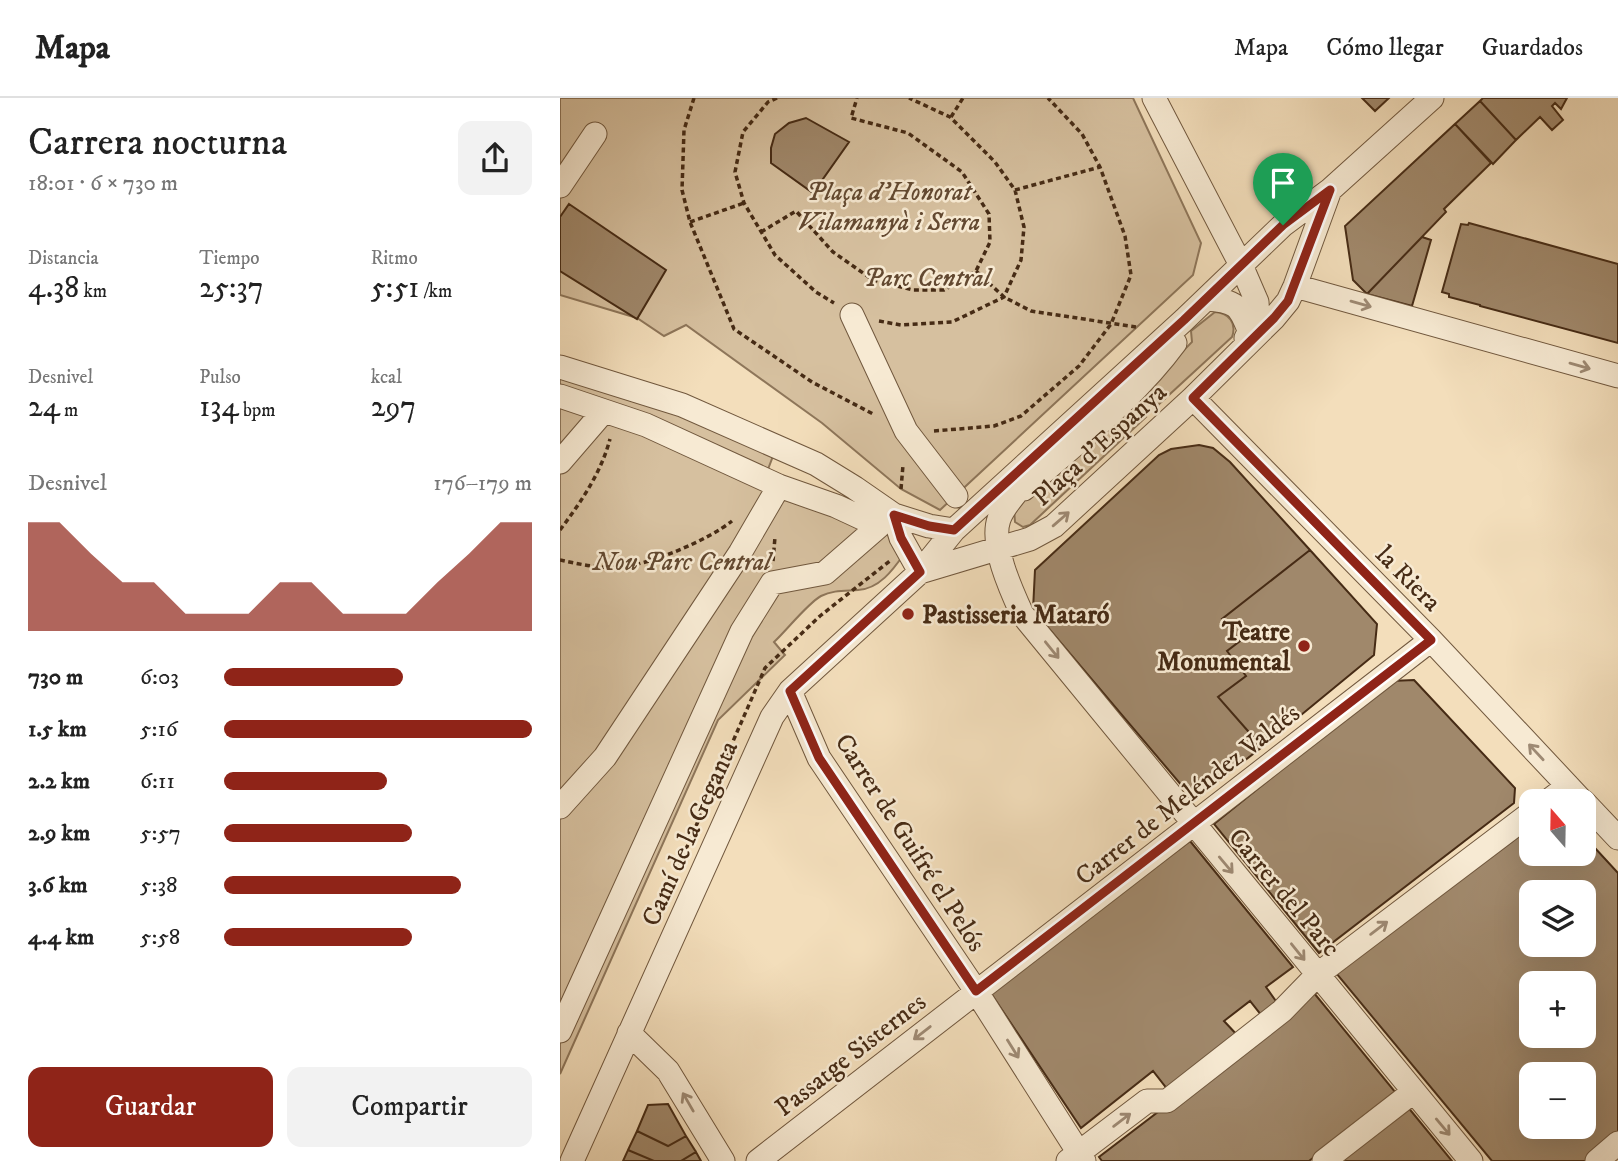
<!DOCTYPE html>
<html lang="es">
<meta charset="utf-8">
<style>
:root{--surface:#fff;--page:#f2f2f2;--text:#222;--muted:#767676;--line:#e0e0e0;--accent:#8f2418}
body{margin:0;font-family:"IM FELL DW Pica",serif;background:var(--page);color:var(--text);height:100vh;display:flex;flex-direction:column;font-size:26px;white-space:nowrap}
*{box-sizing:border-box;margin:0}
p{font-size:23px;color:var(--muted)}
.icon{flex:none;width:38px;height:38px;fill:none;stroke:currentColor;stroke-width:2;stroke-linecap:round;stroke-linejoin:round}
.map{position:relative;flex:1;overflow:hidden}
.details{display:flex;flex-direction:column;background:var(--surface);width:560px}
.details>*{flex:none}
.needle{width:46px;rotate:340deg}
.controls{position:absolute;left:959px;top:691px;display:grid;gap:14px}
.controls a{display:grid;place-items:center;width:77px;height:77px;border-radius:14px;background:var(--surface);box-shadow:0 7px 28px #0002;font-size:35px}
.pin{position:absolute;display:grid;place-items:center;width:60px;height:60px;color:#fff;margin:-72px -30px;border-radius:50% 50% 50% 0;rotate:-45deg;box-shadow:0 0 7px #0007}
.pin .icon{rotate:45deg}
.round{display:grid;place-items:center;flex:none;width:74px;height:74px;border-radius:14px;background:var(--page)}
.headline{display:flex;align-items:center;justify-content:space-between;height:119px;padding:0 28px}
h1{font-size:38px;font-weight:600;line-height:52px}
.metrics{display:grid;grid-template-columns:repeat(3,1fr);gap:10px;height:119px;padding:7px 28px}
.metrics div{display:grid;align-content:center}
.metrics b{font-size:30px;font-weight:600}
.metrics small{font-size:19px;font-weight:400}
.metrics p{font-size:19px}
.chart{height:196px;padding:14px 28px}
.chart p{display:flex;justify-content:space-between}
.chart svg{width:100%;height:126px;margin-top:7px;fill:var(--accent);opacity:.7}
.primary-button{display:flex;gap:14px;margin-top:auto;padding:14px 28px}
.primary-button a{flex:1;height:80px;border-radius:14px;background:var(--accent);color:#fff;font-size:28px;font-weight:600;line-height:80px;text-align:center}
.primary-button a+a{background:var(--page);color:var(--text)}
ul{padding:0 28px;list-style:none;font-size:23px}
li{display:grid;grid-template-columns:112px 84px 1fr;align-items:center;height:52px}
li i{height:18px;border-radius:9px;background:var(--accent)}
header{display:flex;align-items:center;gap:42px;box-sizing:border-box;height:98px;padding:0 35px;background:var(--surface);border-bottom:2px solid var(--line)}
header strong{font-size:33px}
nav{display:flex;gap:38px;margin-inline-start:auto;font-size:24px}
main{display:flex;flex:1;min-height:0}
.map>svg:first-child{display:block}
.green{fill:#d6c09f;stroke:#8e765a;stroke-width:2}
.building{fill:#a0886b;stroke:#462b15;stroke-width:2;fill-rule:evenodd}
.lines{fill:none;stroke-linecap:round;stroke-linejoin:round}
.minor-casing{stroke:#71583e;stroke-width:25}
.path{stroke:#462b15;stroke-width:3.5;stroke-dasharray:5 3.5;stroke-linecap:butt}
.minor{stroke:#f7ead3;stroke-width:23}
.oneway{stroke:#9e8a74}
.route-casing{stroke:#fff;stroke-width:14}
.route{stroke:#8f2418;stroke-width:9}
.poi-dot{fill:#8f2418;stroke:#f7ead3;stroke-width:2.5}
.labels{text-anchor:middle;stroke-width:5;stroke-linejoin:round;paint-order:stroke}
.park-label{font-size:26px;font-style:italic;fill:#634931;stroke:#f7ead3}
.street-label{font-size:26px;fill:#462b15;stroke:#f7ead3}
.poi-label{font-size:26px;font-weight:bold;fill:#462b15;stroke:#f7ead3;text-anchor:start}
</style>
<header>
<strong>Mapa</strong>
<nav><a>Mapa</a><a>Cómo llegar</a><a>Guardados</a></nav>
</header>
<main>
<section class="details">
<div class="headline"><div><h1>Carrera nocturna</h1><p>18:01 · 6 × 730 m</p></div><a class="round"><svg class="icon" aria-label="share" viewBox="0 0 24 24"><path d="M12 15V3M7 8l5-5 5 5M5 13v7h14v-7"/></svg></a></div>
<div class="metrics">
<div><p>Distancia</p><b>4.38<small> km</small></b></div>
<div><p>Tiempo</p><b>25:37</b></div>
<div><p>Ritmo</p><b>5:51<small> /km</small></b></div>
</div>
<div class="metrics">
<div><p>Desnivel</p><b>24<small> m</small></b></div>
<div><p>Pulso</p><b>134<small> bpm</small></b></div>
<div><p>kcal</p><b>297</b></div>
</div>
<div class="chart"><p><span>Desnivel</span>176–179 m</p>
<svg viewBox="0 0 160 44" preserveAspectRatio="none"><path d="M0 44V6L10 6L20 17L30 27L40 27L50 38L60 38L70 38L80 27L90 27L100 38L110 38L120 38L130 27L140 17L150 6L160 6V44z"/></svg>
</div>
<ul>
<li><b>730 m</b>6:03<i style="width:58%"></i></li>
<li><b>1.5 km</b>5:16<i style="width:100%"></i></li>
<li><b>2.2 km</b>6:11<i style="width:53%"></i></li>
<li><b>2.9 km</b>5:57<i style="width:61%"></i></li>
<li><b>3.6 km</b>5:38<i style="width:77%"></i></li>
<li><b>4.4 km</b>5:58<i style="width:61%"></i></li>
</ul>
<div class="primary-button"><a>Guardar</a><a>Compartir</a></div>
</section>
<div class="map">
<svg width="1058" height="1063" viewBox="0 0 1058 1063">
<rect width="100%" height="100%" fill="#f3debb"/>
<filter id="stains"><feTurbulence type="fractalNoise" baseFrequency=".00286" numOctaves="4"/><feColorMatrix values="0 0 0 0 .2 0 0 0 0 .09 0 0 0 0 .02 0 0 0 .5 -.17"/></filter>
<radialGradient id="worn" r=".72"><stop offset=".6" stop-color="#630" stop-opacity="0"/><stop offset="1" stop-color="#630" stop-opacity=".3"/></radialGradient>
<path class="green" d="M0,0H573L641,145L633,177L380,412L341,391L262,325L126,227L104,238L77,220L0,197Z
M655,214C669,215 677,225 672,239L598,307L585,292L632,244L631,233Z
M0,279L119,317L213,358L207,374L261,399L294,403L337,446L344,456C333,472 319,491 298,492C285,493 273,492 261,498C248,505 226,533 214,544L225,557L158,622L0,976Z
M571,304L586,319L470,427L463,429L455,424L454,411Z"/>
<path class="building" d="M802,0H829L815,13Z
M923,0H1007L1001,11L995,5L992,8L1003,22L992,32L980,19L956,42L920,3Z
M920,3L956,42L933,66L895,26Z
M246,20L289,44L253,95L211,65V50L215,36L229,25Z
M895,26L931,65L884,111L886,114L807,196L793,182L785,128Z
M9,106L106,172L77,221L0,173V119Z
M909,125L1058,166V245L920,208V207L889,199V196L882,194L901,126L908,127Z
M862,139L871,142L852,208L807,196Z
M639,347L653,350L670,364L750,452L662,521L680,543L667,553L686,578L658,599L702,649L634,702L473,512L475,472L599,357L611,351Z
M750,452L817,526L814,557L702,649L658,599L686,578L667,553L680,543L662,521Z
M854,582L955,690L954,705L759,855L654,726L831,583Z
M971,729V756H1024V738L1058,775V1036L1026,1063H932L776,875ZM971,794H1024V847H971ZM971,886H1024V938H971ZM971,976H1024V1029H971Z
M630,743L733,869L706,889L718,906L702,918L690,903L664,923L678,938L608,992L593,973L521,1030L430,894Z
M754,895L836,995L749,1063H542L539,1059Z
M108,1006L126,1038L108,1048L77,1033L88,1007Z
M847,1008L892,1063H777Z
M77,1033L108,1048L126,1038L136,1054L121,1063H94L68,1052Z
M68,1052L94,1063H63Z
M136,1054L141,1063H121Z"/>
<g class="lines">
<defs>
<path id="minor" d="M594,0L681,167L697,204L698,220L686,240
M0,88L35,36
M735,188L1058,278
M646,201C676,203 680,207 690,235
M292,217L346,333L396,398
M0,269L122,307L256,366L295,390L334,417L369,428L394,432
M0,298L86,327L219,388L276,408L319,428L265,475L212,485L182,533L0,933
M633,300L871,542L1023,704
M0,364L44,313
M471,377C461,390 445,405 439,421C430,446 451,492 462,516L911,1063
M464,391C515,345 574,301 615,245
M334,417L341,440L360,474
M360,474L470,441L494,428L633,300L714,220L728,203L735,188L770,92
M230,593L259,660L416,893L524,1063
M987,704L1008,688
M1024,704L1058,740
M0,709L45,659L180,455L219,388
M69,935L108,973L163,1063
M12,1063L212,619L230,593L360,474L394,432L624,222L723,127L770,92L872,0
M198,1063L871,542
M508,1063L587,1003H607L722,913L757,877L971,715
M764,1063L853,994
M1037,1063L1058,1045"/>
</defs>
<use href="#minor" class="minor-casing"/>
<path class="path" d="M134,0L124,32L122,92L130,124L174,231L252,284L315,317
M217,0L208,4L183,34L175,74L184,105L215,157L256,194L274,205
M391,19L403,0
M455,92L540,69
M130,124L184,105
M201,134L236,113L273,154L313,182L353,192H384L416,173L430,144L429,116L402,74L348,35L291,20L297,0
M416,173L444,199L471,213L576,229
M319,223L341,227L392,224L444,199L461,162L464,129L455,92L435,64L390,19L349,0
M374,333L434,328L461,318L519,268L551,226L571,177L565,138L540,69L522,36L488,0
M341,391L343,367
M0,432C21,404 41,375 50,341
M0,462C19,466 41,471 61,469C92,466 148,442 172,423
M213,463L215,439
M119,767L205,570L260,518L331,462"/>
<use href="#minor" class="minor"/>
</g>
<defs><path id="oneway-shaft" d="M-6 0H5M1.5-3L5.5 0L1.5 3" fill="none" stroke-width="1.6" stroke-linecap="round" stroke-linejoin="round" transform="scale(1.75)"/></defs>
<g class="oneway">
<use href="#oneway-shaft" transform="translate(801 206) rotate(16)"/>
<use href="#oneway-shaft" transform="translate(1020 268) rotate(16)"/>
<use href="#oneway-shaft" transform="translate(501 421) rotate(-41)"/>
<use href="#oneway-shaft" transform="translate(492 552) rotate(51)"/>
<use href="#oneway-shaft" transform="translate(976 654) rotate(-133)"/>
<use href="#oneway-shaft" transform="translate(666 767) rotate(50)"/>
<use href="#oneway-shaft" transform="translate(819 830) rotate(-37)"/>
<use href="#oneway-shaft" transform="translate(738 854) rotate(51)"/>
<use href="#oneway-shaft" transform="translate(362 935) rotate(142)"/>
<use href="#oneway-shaft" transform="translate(453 951) rotate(58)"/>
<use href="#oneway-shaft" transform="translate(128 1004) rotate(-120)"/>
<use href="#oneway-shaft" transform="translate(562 1022) rotate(-37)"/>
<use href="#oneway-shaft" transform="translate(883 1029) rotate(50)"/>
</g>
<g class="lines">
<defs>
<path id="route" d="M770,92L728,203L714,220L633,300L871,542L416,893L259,660L230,593L360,474L341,440L334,417L369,428L394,432L624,222L723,127Z"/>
</defs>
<use href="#route" class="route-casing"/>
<use href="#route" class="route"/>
</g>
<g class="poi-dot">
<circle cx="348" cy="516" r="7"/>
<circle cx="744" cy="548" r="7"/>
</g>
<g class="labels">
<g class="park-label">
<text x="329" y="102">Plaça d'Honorat<tspan x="329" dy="30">Vilamanyà i Serra</tspan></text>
<text x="367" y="188">Parc Central</text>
<text x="122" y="472">Nou Parc Central</text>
</g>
<g class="street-label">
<text transform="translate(539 346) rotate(-42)" y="9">Plaça d'Espanya</text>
<text transform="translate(849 480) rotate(45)" y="9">la Riera</text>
<text transform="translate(627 696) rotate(-38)" y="9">Carrer de Meléndez Valdés</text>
<text transform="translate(129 735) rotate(-66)" y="9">Camí de la Geganta</text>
<text transform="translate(351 744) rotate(57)" y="9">Carrer de Guifré el Pelós</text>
<text transform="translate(725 794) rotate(50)" y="9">Carrer del Parc</text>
<text transform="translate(290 956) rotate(-38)" y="9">Passatge Sisternes</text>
</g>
<g class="poi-label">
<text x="362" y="525">Pastisseria Mataró</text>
<text x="730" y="542" text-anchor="end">Teatre<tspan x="730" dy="30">Monumental</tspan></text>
</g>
</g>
<rect width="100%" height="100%" filter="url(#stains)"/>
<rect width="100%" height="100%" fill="url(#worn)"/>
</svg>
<div class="controls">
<a><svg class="needle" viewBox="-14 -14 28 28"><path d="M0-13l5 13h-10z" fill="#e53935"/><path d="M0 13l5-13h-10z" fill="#767676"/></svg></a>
<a><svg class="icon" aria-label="layers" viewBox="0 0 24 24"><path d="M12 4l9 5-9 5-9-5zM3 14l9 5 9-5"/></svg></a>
<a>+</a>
<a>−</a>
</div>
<div class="pin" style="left:723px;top:127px;background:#1e9e55"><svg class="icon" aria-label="arrive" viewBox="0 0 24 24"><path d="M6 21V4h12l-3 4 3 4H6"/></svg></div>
</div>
</main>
